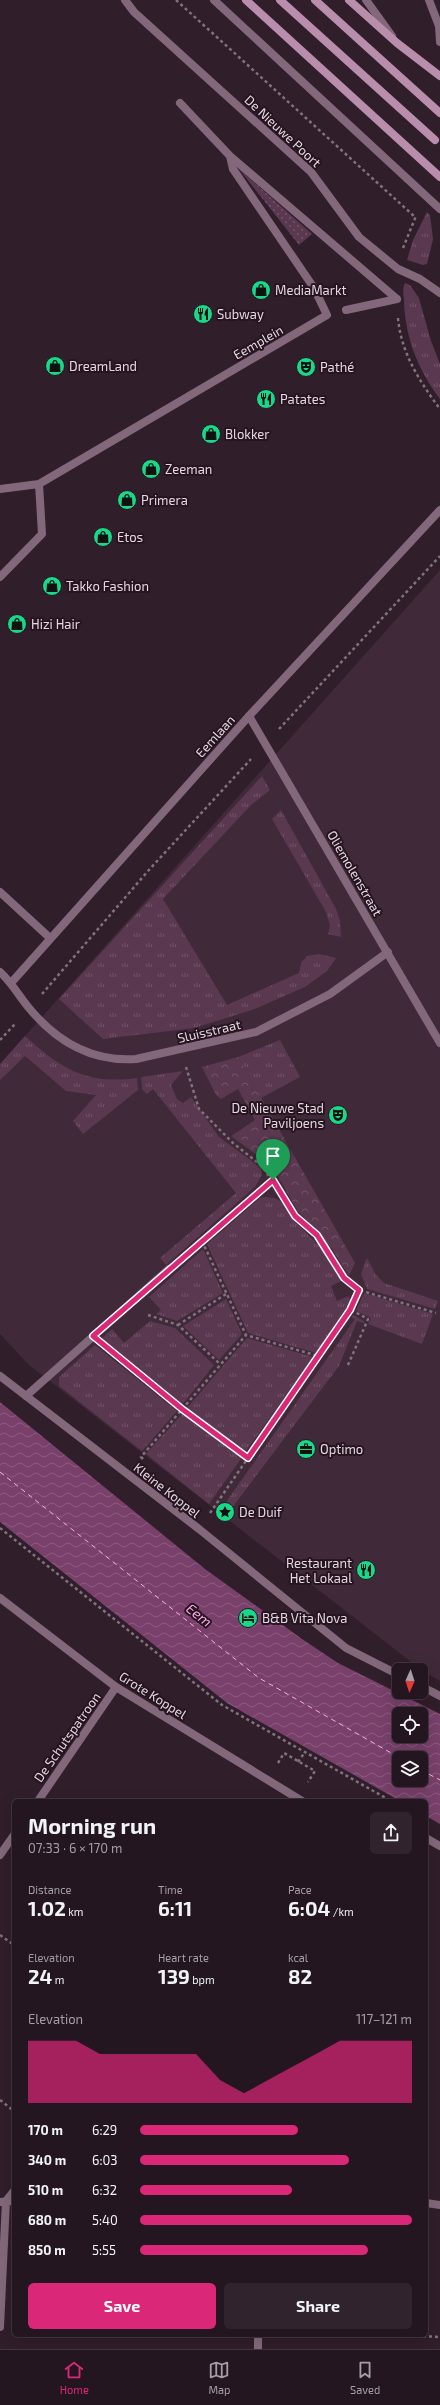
<!DOCTYPE html>
<meta charset="utf-8">
<style>
:root{--surface:#241620;--page:#30232d;--text:#f1f3f6;--muted:#a39fa5;--line:#41353e;--accent:#db2777}
body{margin:0;font-family:"Exo 2",sans-serif;background:var(--page);color:var(--text);height:100vh;display:flex;flex-direction:column;font-size:15px;white-space:nowrap}
*{box-sizing:border-box;margin:0}
p{font-size:13px;color:var(--muted)}
.icon{flex:none;width:22px;height:22px;fill:none;stroke:currentColor;stroke-width:2;stroke-linecap:round;stroke-linejoin:round}
.map{position:relative;flex:1;overflow:hidden}
.side{position:absolute;left:12px;top:1799px;width:416px;height:538px;display:flex;flex-direction:column;background:var(--surface);border-radius:6px;box-shadow:0 4px 16px #0002,0 0 0 1px var(--line)}
.side>*{flex:none}
.needle{width:26px;rotate:183deg}
.tools{position:absolute;left:392px;top:1663px;display:grid;gap:8px}
.tools a{display:grid;place-items:center;width:36px;height:36px;border-radius:6px;background:var(--surface);box-shadow:0 4px 16px #0002,0 0 0 1px var(--line);font-size:20px}
.pin{position:absolute;display:grid;place-items:center;width:34px;height:34px;color:#fff;margin:-41px -17px;border-radius:50% 50% 50% 0;rotate:-45deg;box-shadow:0 0 4px #0007}
.pin .icon{rotate:45deg}
.round{display:grid;place-items:center;flex:none;width:42px;height:42px;border-radius:6px;background:var(--page)}
.summary{display:flex;align-items:center;justify-content:space-between;height:68px;padding:0 16px}
h1{font-size:22px;font-weight:700;line-height:30px}
.figures{display:grid;grid-template-columns:repeat(3,1fr);gap:6px;height:68px;padding:4px 16px}
.figures div{display:grid;align-content:center}
.figures b{font-size:20px;font-weight:700}
.figures small{font-size:11px;font-weight:400}
.figures p{font-size:11px}
.chart{height:112px;padding:8px 16px}
.chart p{display:flex;justify-content:space-between}
.chart svg{width:100%;height:72px;margin-top:4px;fill:var(--accent);opacity:.7}
.action{display:flex;gap:8px;margin-top:auto;padding:8px 16px}
.action a{flex:1;height:46px;border-radius:6px;background:var(--accent);color:#fff;font-size:16px;font-weight:700;line-height:46px;text-align:center}
.action a+a{background:var(--page);color:var(--text)}
ul{padding:0 16px;list-style:none;font-size:13px}
li{display:grid;grid-template-columns:64px 48px 1fr;align-items:center;height:30px}
li i{height:10px;border-radius:5px;background:var(--accent)}
.tab-bar{display:flex;justify-content:space-around;align-items:center;height:56px;border-top:1px solid var(--line);background:var(--surface);font-size:11px;color:var(--muted)}
.tab-bar a{display:grid;justify-items:center;gap:2px}
.tab-bar .current{color:var(--accent)}
.map>svg:first-child{display:block}
.built{fill:#402939}
.grass{fill:url(#grass-tufts)}
.forest{fill:url(#forest-crowns)}
.garden{fill:url(#garden-dots)}
.water{fill:url(#water-waves);fill-rule:evenodd}
.lines{fill:none;stroke-linecap:round;stroke-linejoin:round}
.ferry{stroke:#ffa9e7;stroke-width:1;stroke-dasharray:5 4;stroke-linecap:butt}
.path{stroke:#82727e;stroke-width:2.5;stroke-dasharray:3 3;stroke-linecap:butt}
.service{stroke:#83687b;stroke-width:8}
.pedestrian{stroke:#83687b;stroke-width:8}
.minor{stroke:#83687b;stroke-width:8}
.secondary{stroke:#b98eac;stroke-width:8}
.route-casing{stroke:#fff;stroke-width:8}
.route{stroke:#db2777;stroke-width:5}
.labels{text-anchor:middle;stroke-width:4;stroke-linejoin:round;paint-order:stroke}
.street-label{font-size:13px;fill:#e4d7e0;stroke:#261521}
.poi-label{font-size:13px;fill:#e4d7e0;stroke:#261521;text-anchor:start}
.water-label{font-size:14px;font-style:italic;fill:#ffa9e7;stroke:#261521}
</style>
<div class="map">
<svg width="440" height="2349" viewBox="0 0 440 2349">
<defs>
<pattern id="grass-tufts" width="24" height="20" patternUnits="userSpaceOnUse"><rect width="24" height="20" fill="#5a3850"/><path d="M3 7l-1-3M5 7V3M7 7l1-3M15 17l-1-3M17 17v-4M19 17l1-3" fill="none" stroke="#725469"/></pattern>
<pattern id="forest-crowns" width="20" height="18" patternUnits="userSpaceOnUse"><rect width="20" height="18" fill="#5a3850"/><path d="M2 6a3 3 0 1 1 6 0M12 15a3 3 0 1 1 6 0" fill="none" stroke="#725469"/></pattern>
<pattern id="garden-dots" width="8" height="8" patternUnits="userSpaceOnUse"><rect width="8" height="8" fill="#5a3850"/><path d="M2 2h.1M6 6h.1" fill="none" stroke="#725469" stroke-width="1.8" stroke-linecap="round"/></pattern>
<pattern id="water-waves" width="16" height="10" patternUnits="userSpaceOnUse"><rect width="16" height="10" fill="#78406a"/><path d="M0 5q4-4 8 0t8 0" fill="none" stroke="#8b5b7f"/></pattern>
</defs>
<rect width="100%" height="100%" fill="#301e2b"/>
<path class="built" d="M440,570V1681L424,1672L29,1365L0,1334V1064Z"/>
<path class="grass" d="M427,212L430,215L433,239L427,264L423,265L407,260L413,240Z
M405,283L410,285L419,298L431,341L440,364V399C418,370 405,337 404,301C404,296 402,288 405,283Z
M262,776L270,790L251,805L163,899L227,1005L299,973L301,963L307,956L319,954L336,958L327,971L305,987L252,1010L194,1028L103,1039L59,999Z
M281,810L336,909L340,921L341,937L328,934L330,926L326,912L272,819Z
M25,1036C61,1069 87,1085 137,1078L138,1090L83,1134L73,1121L96,1095L66,1091L25,1056L0,1080V1064Z
M280,1040L300,1077L261,1098L238,1057Z
M183,1071L171,1085L177,1099L183,1103L191,1097L219,1137L261,1168L262,1175L255,1187L166,1265L160,1258L236,1193L153,1089L147,1094L142,1089L141,1077Z
M265,1197L275,1198L283,1203L294,1220L324,1251L341,1281L331,1286L337,1301L348,1296L351,1301L316,1353L248,1333L207,1244L260,1198Z
M203,1249L223,1293L177,1321L156,1314L161,1310L149,1297Z
M367,1258L376,1275L384,1283L438,1301L435,1309L367,1289L361,1274Z
M364,1293L433,1314L422,1344L368,1324L371,1318L356,1311Z
M226,1299L242,1334L219,1360L183,1326Z
M353,1315L364,1321V1323L357,1321L339,1366L225,1517L219,1512L355,1319L352,1318Z
M150,1321L175,1328L214,1365L182,1405L101,1339L112,1329L124,1343Z
M247,1338L313,1357L246,1451L186,1409Z
M95,1345L177,1411L142,1451L59,1386V1377Z
M182,1414L243,1456L209,1504L146,1454Z"/>
<path class="forest" d="M238,1057L355,1263L349,1276L332,1249L297,1210L276,1173L266,1162L231,1136L255,1120L238,1089L221,1099L216,1095L202,1067Z"/>
<path class="garden" d="M239,169L312,234L299,245Z"/>
<path class="water" d="M0,1402L205,1569L302,1639L338,1663L440,1714V1824L426,1816V1801H400L227,1703L0,1522ZM399,1714H421V1736H399ZM399,1758H421V1780H399Z"/>
<g class="lines">
<path class="ferry" d="M0,1472L259,1678L400,1758
M421,1770L440,1780"/>
<path class="path" d="M176,0L415,217
M403,248L416,216
M398,318C401,353 420,382 440,409
M279,729L440,556
M42,994L148,871L251,759
M0,1040L16,1023
M186,1067L199,1109L233,1143L262,1166L295,1216L317,1235L344,1278L359,1290
M202,1241L246,1335
M183,1256L273,1180
M148,1315L178,1325L220,1364
M178,1325L226,1294
M108,1349L182,1409L248,1457
M348,1365L368,1319L351,1310
M143,1459L141,1457L246,1335L318,1356
M210,1513L350,1310L359,1290L436,1313
M0,1528L222,1705L391,1801
M298,1762L305,1752
M278,1763L284,1753L315,1771L308,1782
M0,1935L14,1945
M0,2100L14,2111
M399,2335L440,2337"/>
<path class="service" d="M125,0L134,12L311,172L359,237L398,269L420,279L440,293
M214,0L440,209
M366,0L392,36
M429,0L439,26L440,42
M249,716L440,1043
M0,892L50,938
M0,972C12,983 19,996 29,1008C57,1042 92,1062 136,1059L256,1032L330,994L388,952
M26,1396L169,1269"/>
<path class="pedestrian" d="M180,103L230,156
M346,310L397,299
M0,489L39,484L327,315L314,288L233,169L230,156L397,299
M0,577L42,534L39,484
M0,1598L116,1687L302,1801
M426,1838L440,1846"/>
<path class="minor" d="M11,983L249,716L440,510
M0,1376L199,1529L346,1648L399,1675
M421,1686L440,1696
M38,1801L116,1687
M0,1855L14,1835
M0,2202L14,2201
M426,2203L440,2205
M0,2327L6,2201L14,2191
M258,2349V2335"/>
<path class="secondary" d="M246,0L440,177
M280,0L435,140
M315,0L440,113
M349,0L397,43L440,76"/>
</g>
<g class="lines">
<defs>
<path id="route" d="M273,1180L295,1216L317,1235L344,1278L359,1290L350,1310L248,1458L182,1409L93,1336Z"/>
</defs>
<use href="#route" class="route-casing"/>
<use href="#route" class="route"/>
</g>
<defs>
<symbol id="shop-disc" viewBox="-11 -11 22 22"><circle r="9.5" fill="#18d989" stroke="#261521"/><path d="M-5-2.5h2.3a2.7 3.5 0 0 1 5.4 0H5L5.5 6h-11ZM-1.5-2.5h3a1.5 2.3 0 0 0-3 0Z" fill="#111"/></symbol>
<symbol id="restaurant-disc" viewBox="-11 -11 22 22"><circle r="9.5" fill="#18d989" stroke="#261521"/><path d="M-5-6h1v4h1v-4h1v4h1v-4h1v5L-1.5 .5V6h-2V.5L-5-1ZM5-6V6H3V1.5H1.5Q1.5-4 5-6Z" fill="#111"/></symbol>
<symbol id="theatre-disc" viewBox="-11 -11 22 22"><circle r="9.5" fill="#18d989" stroke="#261521"/><path d="M-5-5.5Q0-4 5-5.5V0Q5 5 0 6Q-5 5-5 0ZM-3.3-2.5H-1v1.5H-3.3ZM1-2.5H3.3v1.5H1ZM-2.8 1Q0 5.5 2.8 1Z" fill="#111"/></symbol>
<symbol id="office-disc" viewBox="-11 -11 22 22"><circle r="9.5" fill="#18d989" stroke="#261521"/><path d="M-6-3h4V-5.5h4V-3h4V5H-6ZM-1-4.5V-3h2v-1.5ZM-6 0V1H6V0Z" fill="#111"/></symbol>
<symbol id="sight-disc" viewBox="-11 -11 22 22"><circle r="9.5" fill="#18d989" stroke="#261521"/><path d="M0-6L1.8-2.2L6-1.7L2.9 1.2L3.7 5.4L0 3.3L-3.7 5.4L-2.9 1.2L-6-1.7L-1.8-2.2Z" fill="#111"/></symbol>
<symbol id="hotel-disc" viewBox="-11 -11 22 22"><circle r="9.5" fill="#18d989" stroke="#261521"/><path d="M-6-4.5h1.5V1H6V5H4.5V3h-9V5H-6ZM-4 0a1.8 1.8 0 1 1 3.6 0ZM.5 0V-2.5h3Q6-2.5 6 0Z" fill="#111"/></symbol>
</defs>
<g fill-rule="evenodd">
<use href="#shop-disc" x="250" y="279" width="22" height="22"/>
<use href="#restaurant-disc" x="192" y="303" width="22" height="22"/>
<use href="#shop-disc" x="44" y="355" width="22" height="22"/>
<use href="#theatre-disc" x="295" y="356" width="22" height="22"/>
<use href="#restaurant-disc" x="255" y="388" width="22" height="22"/>
<use href="#shop-disc" x="200" y="423" width="22" height="22"/>
<use href="#shop-disc" x="140" y="458" width="22" height="22"/>
<use href="#shop-disc" x="116" y="489" width="22" height="22"/>
<use href="#shop-disc" x="92" y="526" width="22" height="22"/>
<use href="#shop-disc" x="41" y="575" width="22" height="22"/>
<use href="#shop-disc" x="6" y="613" width="22" height="22"/>
<use href="#theatre-disc" x="327" y="1104" width="22" height="22"/>
<use href="#office-disc" x="295" y="1438" width="22" height="22"/>
<use href="#sight-disc" x="214" y="1501" width="22" height="22"/>
<use href="#restaurant-disc" x="355" y="1559" width="22" height="22"/>
<use href="#hotel-disc" x="237" y="1607" width="22" height="22"/>
</g>
<g class="labels">
<g class="street-label">
<text transform="translate(283 131) rotate(43)" y="5">De Nieuwe Poort</text>
<text transform="translate(258 342) rotate(-30)" y="5">Eemplein</text>
<text transform="translate(215 736) rotate(-48)" y="5">Eemlaan</text>
<text transform="translate(355 873) rotate(60)" y="5">Oliemolenstraat</text>
<text transform="translate(209 1031) rotate(-13)" y="5">Sluisstraat</text>
<text transform="translate(167 1490) rotate(38)" y="5">Kleine Koppel</text>
<text transform="translate(153 1695) rotate(32)" y="5">Grote Koppel</text>
<text transform="translate(67 1737) rotate(-55)" y="5">De Schutspatroon</text>
</g>
<g class="poi-label">
<text x="275" y="295">MediaMarkt</text>
<text x="217" y="319">Subway</text>
<text x="69" y="371">DreamLand</text>
<text x="320" y="372">Pathé</text>
<text x="280" y="404">Patates</text>
<text x="225" y="439">Blokker</text>
<text x="165" y="474">Zeeman</text>
<text x="141" y="505">Primera</text>
<text x="117" y="542">Etos</text>
<text x="66" y="591">Takko Fashion</text>
<text x="31" y="629">Hizi Hair</text>
<text x="324" y="1113" text-anchor="end">De Nieuwe Stad<tspan x="324" dy="15">Paviljoens</tspan></text>
<text x="320" y="1454">Optimo</text>
<text x="239" y="1517">De Duif</text>
<text x="352" y="1568" text-anchor="end">Restaurant<tspan x="352" dy="15">Het Lokaal</tspan></text>
<text x="262" y="1623">B&amp;B Vita Nova</text>
</g>
<g class="water-label">
<text transform="translate(199 1615) rotate(38)" y="5">Eem</text>
</g>
</g>
</svg>
<div class="tools">
<a><svg class="needle" viewBox="-14 -14 28 28"><path d="M0-13l5 13h-10z" fill="#e53935"/><path d="M0 13l5-13h-10z" fill="#a39fa5"/></svg></a>
<a><svg class="icon" aria-label="locate" viewBox="0 0 24 24"><circle cx="12" cy="12" r="6"/><path d="M12 2v4M12 18v4M2 12h4M18 12h4"/></svg></a>
<a><svg class="icon" aria-label="layers" viewBox="0 0 24 24"><path d="M12 4l9 5-9 5-9-5zM3 14l9 5 9-5"/></svg></a>
</div>
<div class="pin" style="left:273px;top:1180px;background:#1e9e55"><svg class="icon" aria-label="arrive" viewBox="0 0 24 24"><path d="M6 21V4h12l-3 4 3 4H6"/></svg></div>
<section class="side">
<div class="summary"><div><h1>Morning run</h1><p>07:33 · 6 × 170 m</p></div><a class="round"><svg class="icon" aria-label="share" viewBox="0 0 24 24"><path d="M12 15V3M7 8l5-5 5 5M5 13v7h14v-7"/></svg></a></div>
<div class="figures">
<div><p>Distance</p><b>1.02<small> km</small></b></div>
<div><p>Time</p><b>6:11</b></div>
<div><p>Pace</p><b>6:04<small> /km</small></b></div>
</div>
<div class="figures">
<div><p>Elevation</p><b>24<small> m</small></b></div>
<div><p>Heart rate</p><b>139<small> bpm</small></b></div>
<div><p>kcal</p><b>82</b></div>
</div>
<div class="chart"><p><span>Elevation</span>117–121 m</p>
<svg viewBox="0 0 160 44" preserveAspectRatio="none"><path d="M0 44V6L10 6L20 6L30 14L40 14L50 14L60 14L70 14L80 30L90 38L100 30L110 22L120 14L130 6L140 6L150 6L160 6V44z"/></svg>
</div>
<ul>
<li><b>170 m</b>6:29<i style="width:58%"></i></li>
<li><b>340 m</b>6:03<i style="width:77%"></i></li>
<li><b>510 m</b>6:32<i style="width:56%"></i></li>
<li><b>680 m</b>5:40<i style="width:100%"></i></li>
<li><b>850 m</b>5:55<i style="width:84%"></i></li>
</ul>
<div class="action"><a>Save</a><a>Share</a></div>
</section>
</div>
<nav class="tab-bar">
<a class="current"><svg class="icon" aria-label="home" viewBox="0 0 24 24"><path d="M3 11l9-7 9 7M6 9v11h12V9"/></svg>Home</a>
<a><svg class="icon" aria-label="map" viewBox="0 0 24 24"><path d="M3 6l6-2 6 2 6-2v14l-6 2-6-2-6 2zM9 4v14M15 6v14"/></svg>Map</a>
<a><svg class="icon" aria-label="saved" viewBox="0 0 24 24"><path d="M7 4h10v16l-5-4-5 4z"/></svg>Saved</a>
</nav>
